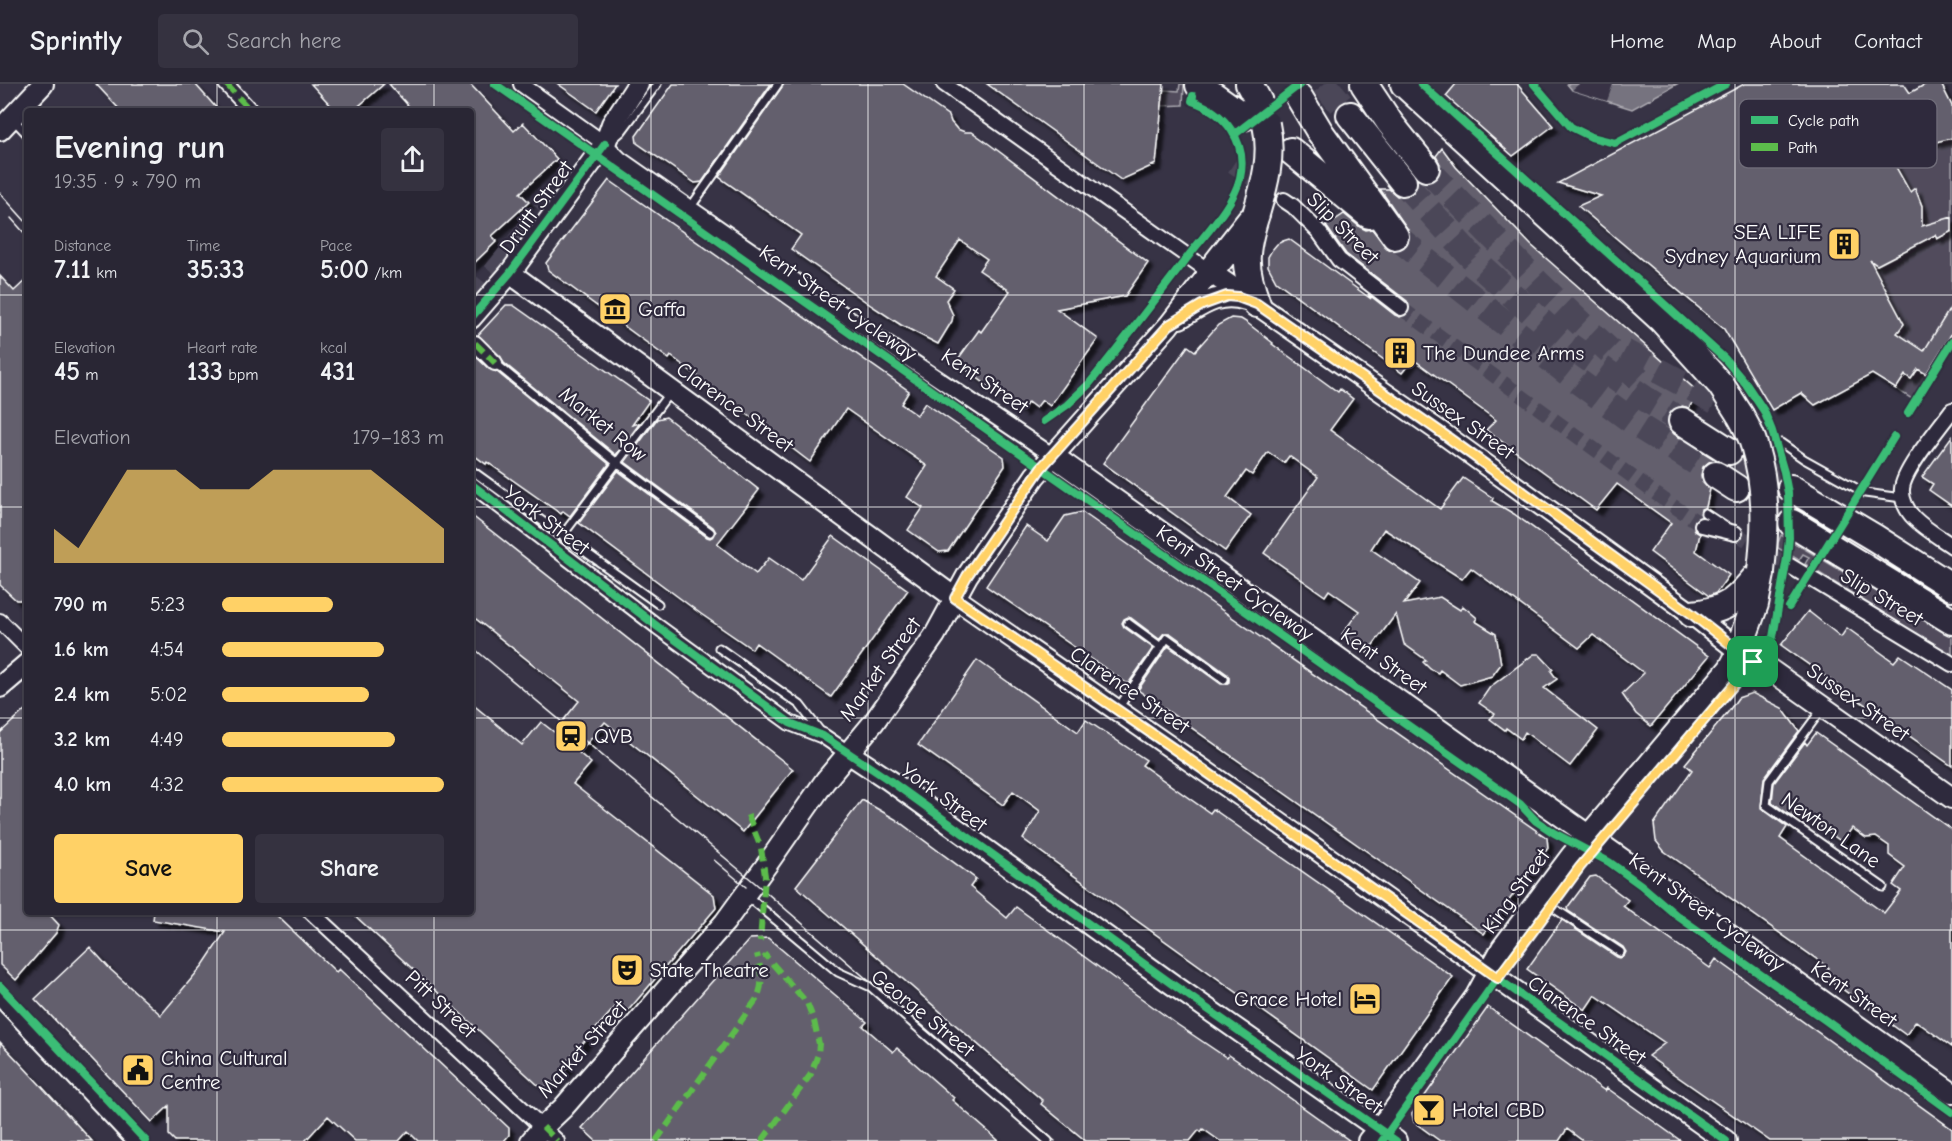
<!DOCTYPE html>
<meta charset="utf-8">
<style>
:root{--surface:#292634;--page:#353240;--text:#f1f3f6;--muted:#a5a5ac;--line:#45434f;--accent:#ffd166}
body{margin:0;font-family:"Comic Neue",sans-serif;background:var(--page);color:var(--text);height:100vh;display:flex;flex-direction:column;font-size:22px;white-space:nowrap}
*{box-sizing:border-box;margin:0}
p{font-size:20px;color:var(--muted)}
.icon{flex:none;width:33px;height:33px;fill:none;stroke:currentColor;stroke-width:2;stroke-linecap:round;stroke-linejoin:round}
.map{position:relative;flex:1;overflow:hidden}
.drawer{position:absolute;left:24px;top:24px;width:450px;height:807px;display:flex;flex-direction:column;background:var(--surface);border-radius:6px;box-shadow:0 2px 4px #0004,0 0 0 2px var(--line)}
.drawer>*{flex:none}
.pin{position:absolute;display:grid;place-items:center;width:51px;height:51px;color:#fff;margin:-26px;border-radius:12px;box-shadow:0 3px 9px #0006}
.round{display:grid;place-items:center;flex:none;width:63px;height:63px;border-radius:6px;background:var(--page)}
.head{display:flex;align-items:center;justify-content:space-between;height:102px;padding:0 30px}
h1{font-size:33px;font-weight:800;line-height:45px}
.stats{display:grid;grid-template-columns:repeat(3,1fr);gap:9px;height:102px;padding:6px 30px}
.stats div{display:grid;align-content:center}
.stats b{font-size:26px;font-weight:800}
.stats small{font-size:16px;font-weight:400}
.stats p{font-size:16px}
.chart{height:168px;padding:12px 30px}
.chart p{display:flex;justify-content:space-between}
.chart svg{width:100%;height:108px;margin-top:6px;fill:var(--accent);opacity:.7}
.button{display:flex;gap:12px;margin-top:auto;padding:12px 30px}
.button a{flex:1;height:69px;border-radius:6px;background:var(--accent);color:#111;font-size:24px;font-weight:800;line-height:69px;text-align:center}
.button a+a{background:var(--page);color:var(--text)}
ul{padding:0 30px;list-style:none;font-size:20px}
li{display:grid;grid-template-columns:96px 72px 1fr;align-items:center;height:45px}
li i{height:15px;border-radius:8px;background:var(--accent)}
header{display:flex;align-items:center;gap:36px;box-sizing:border-box;height:84px;padding:0 30px;background:var(--surface);border-bottom:2px solid var(--line)}
header strong{font-size:28px}
nav{display:flex;gap:33px;margin-inline-start:auto;font-size:21px}
.search{width:420px;height:54px;background:var(--page);display:flex;align-items:center;gap:15px;box-sizing:border-box;padding:0 21px;border-radius:6px;color:var(--muted);font-size:22px}
.map>svg:first-child{display:block}
.green{fill:#514c5c;stroke:#a8a6ae;stroke-width:1.5}
.water{fill:#76737f;stroke:#adabb2;stroke-width:1.5}
.pier{fill:#373345}
.building{fill:#635f6d;stroke:#fff;stroke-width:1.5;filter:url(#shadow)}
.lines{fill:none;stroke-linecap:round;stroke-linejoin:round}
.street-tunnel{stroke:#4b4758;stroke-width:14;stroke-dasharray:14 7;stroke-linecap:butt}
.highway-tunnel{stroke:#4b4758;stroke-width:26;stroke-dasharray:26 13;stroke-linecap:butt}
.lane-casing{stroke:#fff;stroke-width:11}
.street-casing{stroke:#fff;stroke-width:18}
.secondary-casing{stroke:#fff;stroke-width:24}
.highway-casing{stroke:#fff;stroke-width:30}
.lane{stroke:#2f2a3d;stroke-width:7}
.street{stroke:#2f2a3d;stroke-width:14}
.secondary{stroke:#2f2a3d;stroke-width:20}
.highway{stroke:#2f2a3d;stroke-width:26}
.tram{stroke:#fff;stroke-width:1.5}
.highway-bridge-casing{stroke:#fff;stroke-width:30;stroke-linecap:butt}
.highway-bridge{stroke:#2f2a3d;stroke-width:26}
.quiet{stroke:#5cbc4b;stroke-width:6;stroke-dasharray:12 6;stroke-linecap:butt}
.cycleway-casing{stroke:#2f2a3d;stroke-width:11}
.cycleway{stroke:#3abd76;stroke-width:8}
.route-casing{stroke:#fff;stroke-width:12}
.route{stroke:#ffd166;stroke-width:8}
.grid{fill:none;stroke:#fff;stroke-width:1.5;stroke-opacity:0.55}
.labels{text-anchor:middle;stroke-width:4.5;stroke-linejoin:round;paint-order:stroke}
.street-label{font-size:21px;fill:#fff;stroke:#2f2a3d}
.poi-label{font-size:21px;fill:#fff;stroke:#2f2a3d;text-anchor:start}
.key{fill:#2f2a3d;stroke:#6d6a77;stroke-width:1.5}
.key-label{font-size:16px;fill:#fff}
</style>
<header>
<strong>Sprintly</strong>
<div class="search"><svg class="icon" aria-label="search" viewBox="0 0 24 24"><circle cx="10" cy="10" r="6"/><path d="M15 15l6 6"/></svg>Search here</div>
<nav><a>Home</a><a>Map</a><a>About</a><a>Contact</a></nav>
</header>
<div class="map">
<svg width="1952" height="1057" viewBox="0 0 1952 1057">
<defs>
<filter id="shadow"><feDropShadow dx="5.5" dy="5.5" stdDeviation="1.5" flood-color="#0009"/></filter>
</defs>
<rect width="100%" height="100%" fill="#373345"/>
<filter id="ink" filterUnits="userSpaceOnUse"><feTurbulence type="fractalNoise" baseFrequency=".0167" numOctaves="2"/><feDisplacementMap in="SourceGraphic" scale="12" xChannelSelector="R" yChannelSelector="G"/><feConvolveMatrix kernelMatrix="1 2 1 2 8 2 1 2 1" color-interpolation-filters="sRGB"/></filter>
<g filter="url(#ink)">
<path class="green" d="M1180,0H1184L1183,21L1162,22L1164,6L1179,7Z
M1926,0H1941L1952,22V249L1912,315L1863,284L1818,211L1926,151L1862,36Z
M1781,451L1952,552V572L1805,480L1809,473L1803,470L1799,476L1778,464V459Z"/>
<path class="water" d="M1567,0H1677L1632,25L1572,6Z"/>
<path class="pier" d="M1579,0H1613L1607,17L1572,6Z"/>
<path class="building" d="M96,0H195L219,27H121Z
M311,0H384L353,27H336Z
M389,0H470L514,47L523,39L557,75L520,109L529,118L492,152L497,157L471,182V27H413Z
M558,0H615L596,27Z
M673,0H771L702,98L695,99L637,59L636,52Z
M784,0H903L949,32L951,38L957,45L965,48H972L989,60L1148,179L1125,212L1057,225L1098,255L1050,322L1042,316L1036,324L1028,318L1022,327L956,278L979,246L981,248L1010,207L979,186L987,175L960,156L936,192L954,205L946,216L953,231L952,237L938,260L901,241L872,222L791,165L801,151L719,93Z
M987,0H1164L1156,80L1121,96Z
M1456,0H1517L1553,42L1513,72L1446,12Z
M1744,0H1904L1910,9L1926,0H1941L1952,22V54L1936,58L1932,56L1921,42L1908,62L1892,76L1910,108L1915,104L1922,122V142L1952,133V147L1937,155L1935,151L1877,181L1870,176L1904,240L1897,249L1924,267L1952,221V249L1926,290L1918,285L1911,295L1905,291L1896,305L1872,290L1815,321L1801,309L1772,326L1724,245L1578,122L1601,112L1558,99Z
M1442,64L1456,83L1531,161L1698,308L1689,324L1682,322L1675,324L1669,329L1667,337L1669,344L1674,350L1716,376L1709,378L1703,383L1701,391L1702,397L1710,405L1706,423L1701,425V432L1696,434L1693,439L1695,447L1700,450L1696,467L1729,491L1716,509L1709,512L1650,468L1671,439L1617,400L1596,426L1486,346L1496,336L1413,275L1402,289L1276,197L1268,182V173L1272,166L1277,160L1283,157L1289,155L1371,215L1368,210L1395,231L1400,233L1408,230L1410,225L1407,217L1346,170L1326,142L1344,130L1360,143L1366,146L1372,145L1388,165L1396,167L1403,164L1409,158L1410,151L1407,144L1380,105H1389L1397,112L1406,113L1413,109L1417,104L1418,96L1428,99L1435,96L1440,90L1441,82L1436,72Z
M609,96L909,307L901,320L917,331L925,319L1004,373L1005,382L948,467L939,468L908,446L923,424L907,413L927,382L846,325L810,378L671,272L669,275L548,186L546,179Z
M0,192L14,207L27,195V512L22,516H16L0,501Z
M506,221H513L649,317L632,341L640,339L616,371L504,279L501,273L478,251Z
M1231,234L1241,235L1246,238L1273,259L1272,260L1338,308L1340,305L1353,315L1330,346L1440,425L1463,394L1493,414L1492,417L1514,430L1709,572L1651,642L1636,630L1622,610L1644,589L1593,551L1579,564L1471,484L1462,495L1384,445L1371,465L1420,499L1404,520L1440,513L1460,526L1463,522L1477,534L1475,537L1496,550L1501,580L1492,592L1460,601L1440,586L1438,589L1430,585L1423,578L1426,576L1404,560L1396,530L1367,569L1342,550L1359,527L1329,506L1325,512L1264,469L1318,393L1289,372L1284,379L1268,368L1252,391L1246,387L1227,413L1251,431L1225,467L1103,379L1188,262L1195,267L1218,241Z
M471,268L489,285L497,288L609,380L570,432L563,427L561,430L487,378L486,380L471,369Z
M666,333L759,406L717,460L756,490L769,474L801,496L833,452L908,506L831,613L756,559L752,565L701,530L579,439L618,387L707,453L710,454L714,452L716,448L713,443L625,378L657,335Z
M1952,352V422L1929,406L1933,400L1922,393Z
M1082,428L1547,754L1548,764L1484,850L1138,606L1168,562L1221,600H1226L1229,598V593L1227,590L1170,549H1164L1159,555L1131,534L1128,533L1124,535L1122,539L1124,543L1153,564L1128,600L986,502L1026,442L1048,457L1065,432Z
M471,431L793,685L743,748L605,638L579,669L591,679L573,700L714,811L716,824L626,929L617,921L565,979L568,982L550,1003L539,1002L351,828H471V619L522,661L541,638L554,648L579,617L471,531Z
M1808,527L1841,553L1847,544L1894,578L1900,571L1952,606V682L1781,561Z
M1534,570H1539L1553,585L1551,587L1557,595L1544,604L1598,646L1570,682L1525,648L1521,655L1506,644L1505,646L1490,635L1495,630L1479,619L1490,603Z
M977,576L1078,648L1086,636L1146,676L1142,681L1210,729L1213,725L1453,893L1373,1006L1023,755L1040,727L1013,707L1003,721L918,661Z
M1752,609L1782,624L1799,647L1764,694L1761,724L1787,743L1780,754L1884,829L1901,807L1893,801L1905,783L1889,771V762L1876,753L1866,754L1852,744L1842,758L1799,727L1794,734L1772,718L1774,699L1805,658L1807,661L1816,649L1952,746V963L1916,937L1906,951L1823,891L1829,884L1664,767L1656,757L1654,740L1692,686L1685,680L1728,628L1738,614Z
M27,624V828H47L59,841L56,849L16,896L0,881V649Z
M862,716L895,735L976,795L970,803L1007,834L1016,823L1178,941L1227,974L1229,971L1251,986L1350,1057H1220L1203,1045L1201,1048L1199,1046L1190,1057H1086L1041,1020L1043,1017L796,802Z
M1596,792L1628,816L1623,822L1710,884L1716,875L1952,1045V1057H1770L1648,972L1665,959L1595,911L1585,926L1527,885L1562,836L1617,873L1620,874L1624,872L1626,868L1623,863L1568,827L1567,824L1590,793Z
M154,828H273L336,888L339,885L509,1044V1051L504,1057H418L408,1047L399,1057H355L328,1032L305,1057H175L169,1051V1022L152,1038L35,915L90,863L111,886L161,931L203,881L225,848L153,836Z
M768,854L867,938L863,942L893,968L897,964L954,1014L952,1016L999,1057H596L582,1044L748,857L750,855Z
M1488,923L1605,1007L1607,1004L1681,1057H1583L1567,1045L1559,1057H1440L1414,1038L1412,1030Z
M0,958L20,979L92,1057H0Z"/>
<g class="lines">
<path class="street-tunnel" d="M1232,82L1284,116
M1401,224L1663,415L1702,441
M1735,449L1790,482"/>
<path class="highway-tunnel" d="M1324,0L1350,31
M1426,84L1539,200L1639,295
M1403,98L1479,181L1563,257L1644,314L1682,337
M1395,152L1579,298L1640,343L1716,391
M471,221L545,127
M1624,268L1719,319
M1729,367L1791,404"/>
<defs>
<path id="lane" d="M12,34L27,50
M614,54L622,47L657,0
M690,124L778,0
M495,279L617,379L710,448
M1781,359L1804,375L1865,409L1902,414
M471,386L658,520
M1705,429L1726,443
M562,452L670,308
M1128,539L1161,563
M719,564L800,621L820,647
M1118,624L1167,554L1224,595
M1822,625L1769,697L1766,721L1883,803
M746,811L838,888L871,903L1048,1057
M1540,815L1620,868"/>
<path id="street" d="M226,0L251,27
M521,0L605,60L620,75L690,124L903,271L1052,371
M944,0L1210,188
M1284,116L1293,122L1319,148L1339,176L1401,224
M475,259L495,279
M1952,326C1940,343 1903,386 1902,405C1901,415 1907,427 1914,434C1925,445 1939,453 1952,462
M471,400L658,543L790,639L823,652L848,669
M1702,441L1735,449
M1790,482L1952,580
M0,537L27,564
M311,828L557,1057
M0,915L134,1057"/>
<path id="secondary" d="M0,46L43,0
M510,189L955,514L1264,728L1726,1057
M471,234L510,189L605,60L612,40L638,0
M1180,234C1202,221 1219,207 1246,216
M1052,371L1952,1009
M0,603L27,580
M848,669L889,696L1172,900L1396,1057
M531,1057L543,1043L563,1024L725,838L768,779L825,697L874,638L935,551L967,492L1035,392L1169,241L1210,188L1439,347L1692,530L1753,578L1769,585L1952,714
M1368,1057L1393,1027L1476,912L1502,864L1571,772L1729,584L1738,567"/>
<path id="highway" d="M1249,0L1259,18
M1364,0L1390,39L1426,84
M1404,0L1662,236L1721,301L1740,331
M1199,1L1244,33
M1299,13L1320,48L1395,152
M1350,31L1403,98
M1291,67L1369,131
M1256,130C1244,168 1243,182 1257,220
M1210,188L1250,137
M1682,337L1729,367
M1716,391L1736,404
M1791,404L1875,454L1952,503
M1792,439L1952,537
M1692,530C1730,526 1738,515 1761,487
M1738,567L1755,520L1761,490"/>
</defs>
<use href="#lane" class="lane-casing"/>
<use href="#street" class="street-casing"/>
<use href="#secondary" class="secondary-casing"/>
<use href="#highway" class="highway-casing"/>
<use href="#lane" class="lane"/>
<use href="#street" class="street"/>
<use href="#secondary" class="secondary"/>
<use href="#highway" class="highway"/>
<path class="tram" d="M0,109L27,139
M11,134L27,152
M471,562L754,798L1055,1057
M714,776L746,803"/>
<defs>
<path id="highway-bridge" d="M1256,130C1265,100 1273,71 1266,40
M1740,331C1745,340 1751,350 1754,361C1767,404 1766,442 1761,487"/>
</defs>
<use href="#highway-bridge" class="highway-bridge-casing"/>
<use href="#highway-bridge" class="highway-bridge"/>
<path class="quiet" d="M226,0L251,27
M475,259L495,279
M748,731L761,764L765,792L760,857
M543,1043L557,1057
M656,1057L756,916C765,899 761,887 757,870
M762,1057L811,990L818,970L819,960L814,937L807,919L764,870"/>
<defs>
<path id="cycleway" d="M495,0L1520,720L1536,737L1554,749L1609,778L1641,801L1676,831L1825,936L1952,1028
M1534,0L1571,43L1591,53L1615,59L1726,0
M1235,50L1300,0
M471,234L510,189L605,60
M1908,329L1952,258
M1044,337L1067,321L1089,300C1124,257 1157,213 1190,170C1207,148 1234,120 1240,94C1248,58 1225,28 1192,17L1193,12
M471,400L658,543L790,639L823,652L889,696L1172,900L1396,1057
M955,514L1264,728L1726,1057
M1789,523L1894,353
M0,902L146,1057
M1382,1057L1511,875L1580,783L1773,553L1787,474L1789,454L1788,409L1784,388L1772,347L1764,327L1746,300L1725,275L1421,0"/>
</defs>
<use href="#cycleway" class="cycleway-casing"/>
<use href="#cycleway" class="cycleway"/>
</g>
</g>
<g class="lines" filter="url(#ink)">
<defs>
<path id="route" d="M1227,212L1238,213L1257,220L1439,347L1692,530L1753,578L1580,783L1498,894L1177,667L955,514L967,492L1041,384L1169,241L1202,221Z"/>
</defs>
<use href="#route" class="route-casing"/>
<use href="#route" class="route"/>
</g>
<path class="grid" d="M217,0V27M434,0V27M651,0V1057M868,0V1057M1084,0V1057M1301,0V1057M1518,0V1057M1735,0V1057M0,211H27M471,211H1952M0,423H27M471,423H1952M0,634H27M471,634H1952M217,828V1057M434,828V1057M0,846H1952"/>
<defs>
<symbol id="building-square" viewBox="-11 -11 22 22"><rect x="-9" y="-9" width="18" height="18" rx="4" fill="#ffd166" stroke="#2f2a3d"/><path d="M-4-6H4V6H1V3H-1V6H-4ZM-2.5-4.3h1.7v1.8h-1.7ZM.8-4.3h1.7v1.8H.8ZM-2.5-1h1.7V.8h-1.7ZM.8-1h1.7V.8H.8Z" fill="#111"/></symbol>
<symbol id="museum-square" viewBox="-11 -11 22 22"><rect x="-9" y="-9" width="18" height="18" rx="4" fill="#ffd166" stroke="#2f2a3d"/><path d="M0-6L6-3V-2H-6V-3ZM-5-1h2V3h-2ZM-1-1h2V3h-2ZM3-1h2V3H3ZM-6 4H6V6H-6Z" fill="#111"/></symbol>
<symbol id="station-square" viewBox="-11 -11 22 22"><rect x="-9" y="-9" width="18" height="18" rx="4" fill="#ffd166" stroke="#2f2a3d"/><path d="M-3-6H3Q5-6 5-4V2Q5 4 3 4L4.5 6H3L1.5 4h-3L-3 6H-4.5L-3 4Q-5 4-5 2V-4Q-5-6-3-6ZM-3.5-4v3h7v-3ZM-3.5 1v1.5H-2V1ZM2 1v1.5H3.5V1Z" fill="#111"/></symbol>
<symbol id="theatre-square" viewBox="-11 -11 22 22"><rect x="-9" y="-9" width="18" height="18" rx="4" fill="#ffd166" stroke="#2f2a3d"/><path d="M-5-5.5Q0-4 5-5.5V0Q5 5 0 6Q-5 5-5 0ZM-3.3-2.5H-1v1.5H-3.3ZM1-2.5H3.3v1.5H1ZM-2.8 1Q0 5.5 2.8 1Z" fill="#111"/></symbol>
<symbol id="hotel-square" viewBox="-11 -11 22 22"><rect x="-9" y="-9" width="18" height="18" rx="4" fill="#ffd166" stroke="#2f2a3d"/><path d="M-6-4.5h1.5V1H6V5H4.5V3h-9V5H-6ZM-4 0a1.8 1.8 0 1 1 3.6 0ZM.5 0V-2.5h3Q6-2.5 6 0Z" fill="#111"/></symbol>
<symbol id="civic-square" viewBox="-11 -11 22 22"><rect x="-9" y="-9" width="18" height="18" rx="4" fill="#ffd166" stroke="#2f2a3d"/><path d="M-.6-6.5H3V-4.5H.6V-3L4-1V1h2V6H-6V1h2V-1L-.6-3ZM-1.2 2.5V6h2.4V2.5Z" fill="#111"/></symbol>
<symbol id="bar-square" viewBox="-11 -11 22 22"><rect x="-9" y="-9" width="18" height="18" rx="4" fill="#ffd166" stroke="#2f2a3d"/><path d="M-6-5H6L.8 .8V4.5H3.5V6h-7V4.5H-.8V.8Z" fill="#111"/></symbol>
</defs>
<g fill-rule="evenodd">
<use href="#building-square" x="1825" y="141" width="38" height="38"/>
<use href="#museum-square" x="596" y="206" width="38" height="38"/>
<use href="#building-square" x="1381" y="250" width="38" height="38"/>
<use href="#station-square" x="552" y="633" width="38" height="38"/>
<use href="#theatre-square" x="608" y="867" width="38" height="38"/>
<use href="#hotel-square" x="1346" y="896" width="38" height="38"/>
<use href="#civic-square" x="119" y="967" width="38" height="38"/>
<use href="#bar-square" x="1410" y="1007" width="38" height="38"/>
</g>
<g class="labels">
<g class="street-label">
<text transform="translate(536 123) rotate(-54)" y="7">Druitt Street</text>
<text transform="translate(1343 144) rotate(45)" y="7">Slip Street</text>
<text transform="translate(838 219) rotate(35)" y="7">Kent Street Cycleway</text>
<text transform="translate(985 297) rotate(34)" y="7">Kent Street</text>
<text transform="translate(735 323) rotate(36)" y="7">Clarence Street</text>
<text transform="translate(1463 336) rotate(35)" y="7">Sussex Street</text>
<text transform="translate(603 340) rotate(39)" y="7">Market Row</text>
<text transform="translate(547 436) rotate(37)" y="7">York Street</text>
<text transform="translate(1235 499) rotate(35)" y="7">Kent Street Cycleway</text>
<text transform="translate(1882 513) rotate(31)" y="7">Slip Street</text>
<text transform="translate(1384 577) rotate(35)" y="7">Kent Street</text>
<text transform="translate(880 585) rotate(-54)" y="7">Market Street</text>
<text transform="translate(1130 606) rotate(34)" y="7">Clarence Street</text>
<text transform="translate(1858 618) rotate(35)" y="7">Sussex Street</text>
<text transform="translate(944 713) rotate(36)" y="7">York Street</text>
<text transform="translate(1831 746) rotate(35)" y="7">Newton Lane</text>
<text transform="translate(1516 807) rotate(-54)" y="7">King Street</text>
<text transform="translate(1707 828) rotate(36)" y="7">Kent Street Cycleway</text>
<text transform="translate(1854 910) rotate(35)" y="7">Kent Street</text>
<text transform="translate(441 920) rotate(43)" y="7">Pitt Street</text>
<text transform="translate(923 929) rotate(39)" y="7">George Street</text>
<text transform="translate(1587 936) rotate(35)" y="7">Clarence Street</text>
<text transform="translate(582 965) rotate(-48)" y="7">Market Street</text>
<text transform="translate(1339 996) rotate(35)" y="7">York Street</text>
</g>
<g class="poi-label">
<text x="1821" y="155" text-anchor="end">SEA LIFE<tspan x="1821" dy="24">Sydney Aquarium</tspan></text>
<text x="638" y="232">Gaffa</text>
<text x="1423" y="276">The Dundee Arms</text>
<text x="594" y="659">QVB</text>
<text x="650" y="893">State Theatre</text>
<text x="1342" y="922" text-anchor="end">Grace Hotel</text>
<text x="161" y="981">China Cultural<tspan x="161" dy="24">Centre</tspan></text>
<text x="1452" y="1033">Hotel CBD</text>
</g>
</g>
<rect x="1739" y="15" width="198" height="69" rx="9" class="key"/>
<rect x="1751" y="32" width="27" height="8" fill="#3abd76"/>
<rect x="1751" y="59" width="27" height="8" fill="#5cbc4b"/>
<g class="key-label">
<text x="1788" y="42">Cycle path</text>
<text x="1788" y="69">Path</text>
</g>
</svg>
<div class="pin" style="left:1753px;top:578px;background:#1e9e55"><svg class="icon" aria-label="arrive" viewBox="0 0 24 24"><path d="M6 21V4h12l-3 4 3 4H6"/></svg></div>
<section class="drawer">
<div class="head"><div><h1>Evening run</h1><p>19:35 · 9 × 790 m</p></div><a class="round"><svg class="icon" aria-label="share" viewBox="0 0 24 24"><path d="M12 15V3M7 8l5-5 5 5M5 13v7h14v-7"/></svg></a></div>
<div class="stats">
<div><p>Distance</p><b>7.11<small> km</small></b></div>
<div><p>Time</p><b>35:33</b></div>
<div><p>Pace</p><b>5:00<small> /km</small></b></div>
</div>
<div class="stats">
<div><p>Elevation</p><b>45<small> m</small></b></div>
<div><p>Heart rate</p><b>133<small> bpm</small></b></div>
<div><p>kcal</p><b>431</b></div>
</div>
<div class="chart"><p><span>Elevation</span>179–183 m</p>
<svg viewBox="0 0 160 44" preserveAspectRatio="none"><path d="M0 44V30L10 38L20 22L30 6L40 6L50 6L60 14L70 14L80 14L90 6L100 6L110 6L120 6L130 6L140 14L150 22L160 30V44z"/></svg>
</div>
<ul>
<li><b>790 m</b>5:23<i style="width:50%"></i></li>
<li><b>1.6 km</b>4:54<i style="width:73%"></i></li>
<li><b>2.4 km</b>5:02<i style="width:66%"></i></li>
<li><b>3.2 km</b>4:49<i style="width:78%"></i></li>
<li><b>4.0 km</b>4:32<i style="width:100%"></i></li>
</ul>
<div class="button"><a>Save</a><a>Share</a></div>
</section>
</div>
